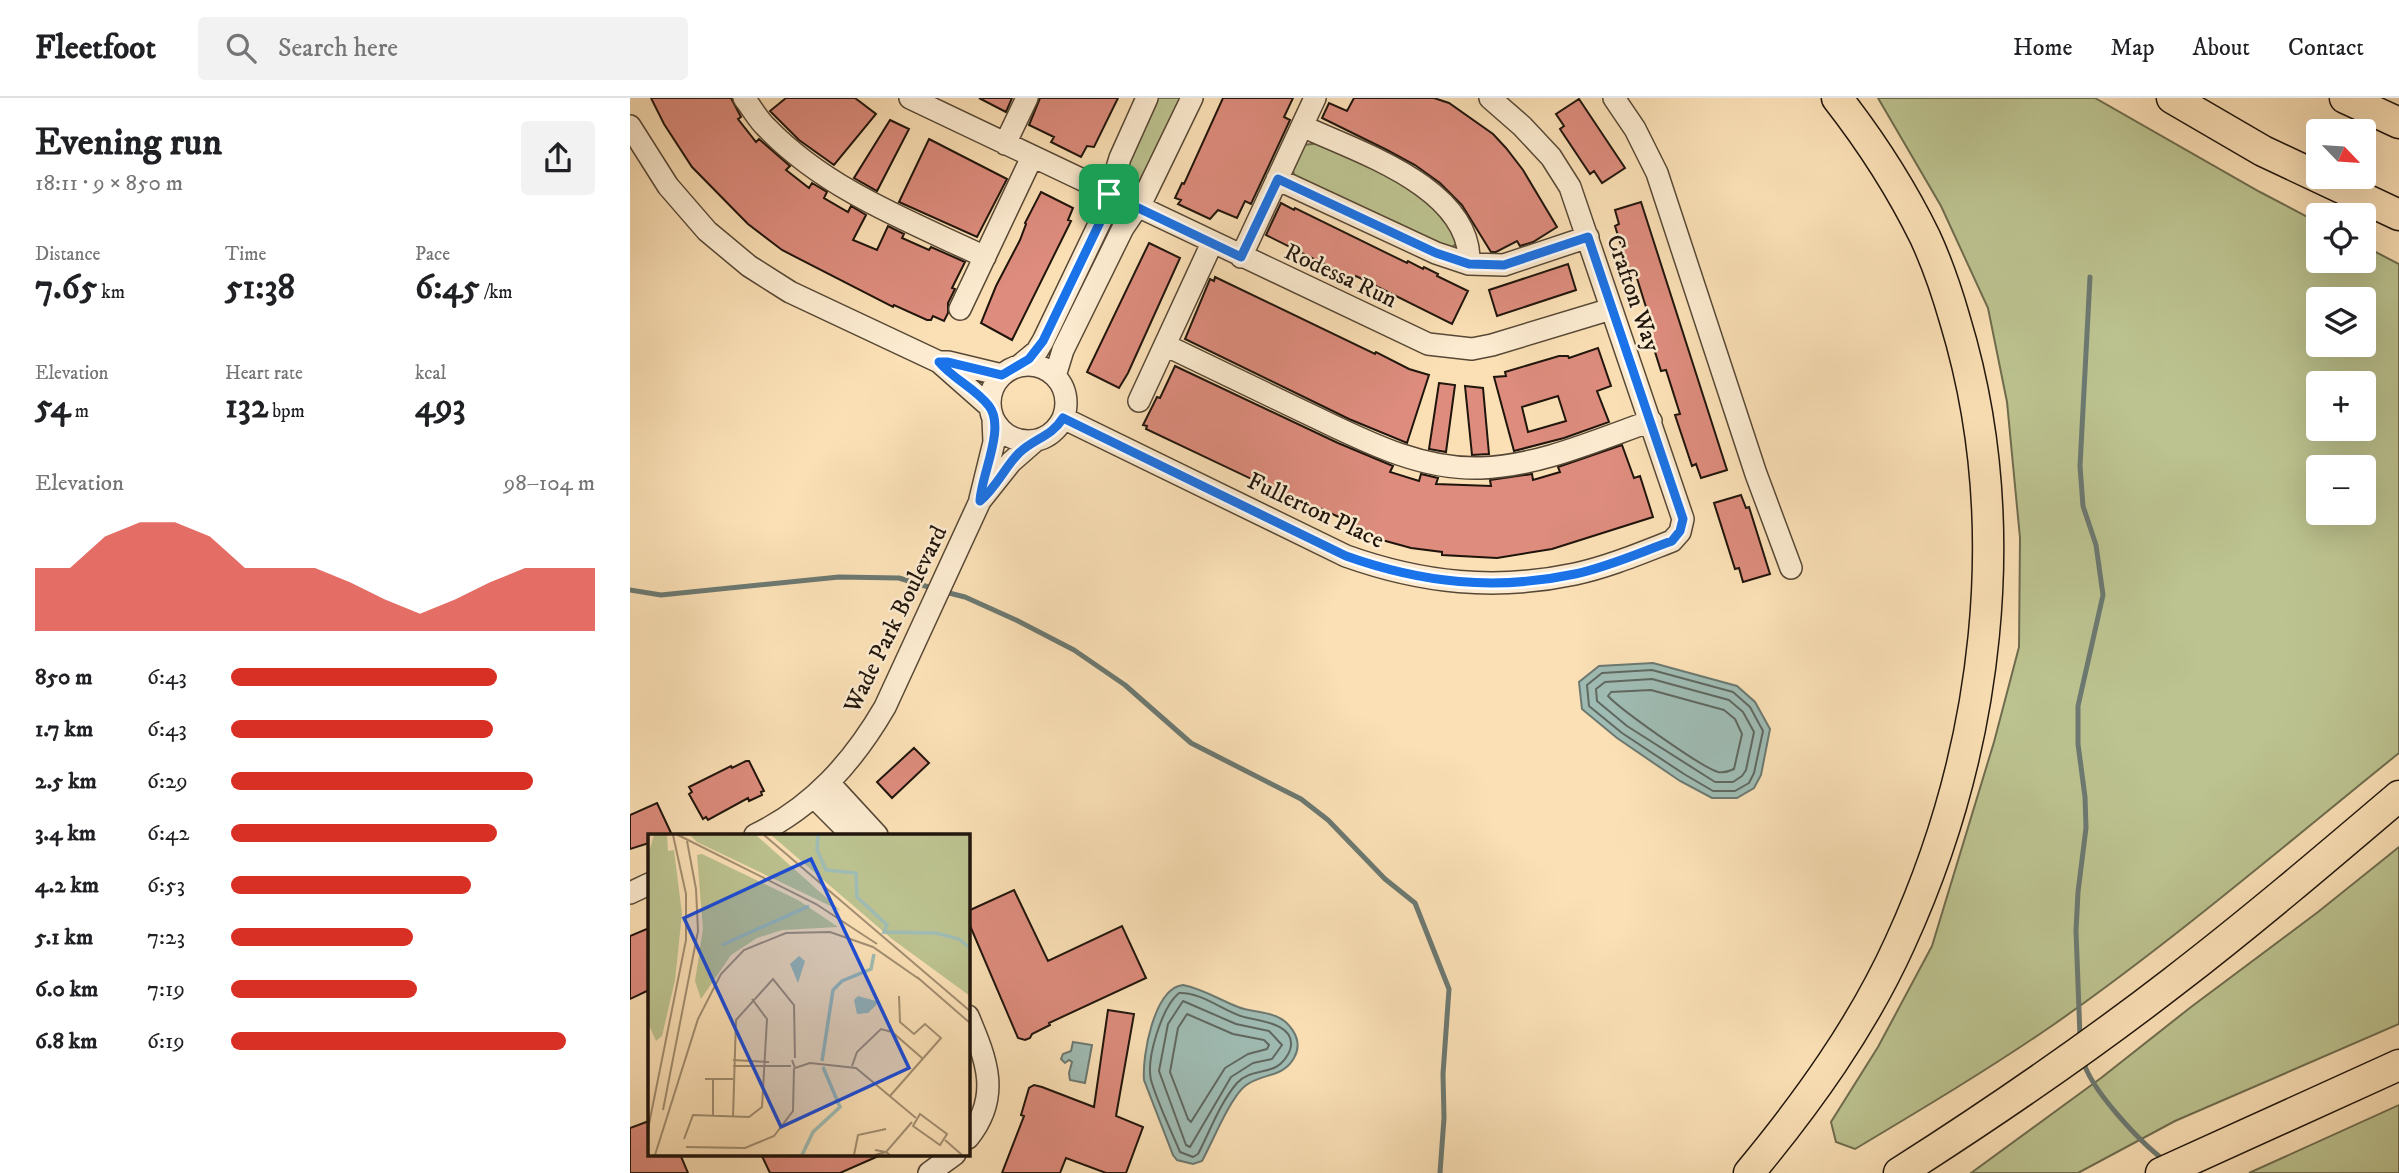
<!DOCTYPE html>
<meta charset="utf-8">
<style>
:root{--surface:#fff;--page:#f2f2f2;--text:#202124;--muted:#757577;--line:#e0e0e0;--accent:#d93025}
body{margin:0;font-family:"IM FELL DW Pica",serif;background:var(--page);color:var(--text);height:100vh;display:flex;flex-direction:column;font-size:26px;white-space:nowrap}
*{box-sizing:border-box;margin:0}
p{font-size:23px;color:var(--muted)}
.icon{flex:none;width:38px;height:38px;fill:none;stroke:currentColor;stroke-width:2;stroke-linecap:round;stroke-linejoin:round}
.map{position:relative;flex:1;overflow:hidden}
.sheet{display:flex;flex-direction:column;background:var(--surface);width:630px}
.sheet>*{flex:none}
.needle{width:46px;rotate:115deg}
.tools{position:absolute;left:1676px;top:21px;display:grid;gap:14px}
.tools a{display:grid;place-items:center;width:70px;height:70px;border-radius:7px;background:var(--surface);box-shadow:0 7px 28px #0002;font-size:35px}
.pin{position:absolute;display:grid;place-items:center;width:60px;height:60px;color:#fff;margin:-30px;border-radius:14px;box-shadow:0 4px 10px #0006}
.round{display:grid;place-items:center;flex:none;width:74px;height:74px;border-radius:7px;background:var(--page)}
.head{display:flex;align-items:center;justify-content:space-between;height:119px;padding:0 35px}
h1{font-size:38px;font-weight:700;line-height:52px}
.figures{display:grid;grid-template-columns:repeat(3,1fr);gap:10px;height:119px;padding:7px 35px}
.figures div{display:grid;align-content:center}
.figures b{font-size:35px;font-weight:700}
.figures small{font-size:19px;font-weight:400}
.figures p{font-size:19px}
.chart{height:196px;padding:14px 35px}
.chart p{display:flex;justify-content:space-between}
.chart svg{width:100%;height:126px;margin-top:7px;fill:var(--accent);opacity:.7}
ul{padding:0 35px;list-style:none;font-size:23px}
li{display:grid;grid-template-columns:112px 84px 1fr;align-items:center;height:52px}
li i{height:18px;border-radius:9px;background:var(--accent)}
header{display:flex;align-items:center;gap:42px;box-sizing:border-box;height:98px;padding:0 35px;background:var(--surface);border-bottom:2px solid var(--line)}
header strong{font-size:33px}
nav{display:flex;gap:38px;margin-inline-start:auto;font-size:24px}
.search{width:490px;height:63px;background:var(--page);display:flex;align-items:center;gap:18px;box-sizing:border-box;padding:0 24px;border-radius:7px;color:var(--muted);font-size:26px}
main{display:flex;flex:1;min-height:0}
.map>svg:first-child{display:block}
.green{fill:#bcc390;stroke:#6e6c4e;stroke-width:2;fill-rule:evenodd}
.water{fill:#9fbcb4;stroke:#6c7971;stroke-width:2}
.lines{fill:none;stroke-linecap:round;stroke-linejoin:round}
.shore{stroke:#606860;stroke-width:2}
.stream{stroke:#6c7971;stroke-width:5}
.building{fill:#dd8c7d;stroke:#20150c;stroke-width:2;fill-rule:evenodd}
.minor-casing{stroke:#574836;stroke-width:24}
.highway-casing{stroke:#20150c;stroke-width:33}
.minor{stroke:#fcebd0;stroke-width:21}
.highway{stroke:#fbe0b6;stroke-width:30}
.route-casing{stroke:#fff;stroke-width:14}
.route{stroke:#1a73e8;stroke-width:9}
.labels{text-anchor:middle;stroke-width:5;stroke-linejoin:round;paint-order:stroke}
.street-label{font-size:24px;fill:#20150c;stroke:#fcebd0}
.inset-river{fill:none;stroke:#9fbcb4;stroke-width:3.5}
.inset-road{fill:none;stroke:#a38f72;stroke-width:2}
.view{fill:#1d4ed8;fill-opacity:0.15;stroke:#1d4ed8;stroke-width:3.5}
.inset-edge{fill:none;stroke:#20150c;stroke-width:3.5}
</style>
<header>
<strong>Fleetfoot</strong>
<div class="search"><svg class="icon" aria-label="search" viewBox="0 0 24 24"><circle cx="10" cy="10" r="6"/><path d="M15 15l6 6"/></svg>Search here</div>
<nav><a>Home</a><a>Map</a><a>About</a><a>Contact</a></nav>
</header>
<main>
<section class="sheet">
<div class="head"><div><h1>Evening run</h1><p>18:11 · 9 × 850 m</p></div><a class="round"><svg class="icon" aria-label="share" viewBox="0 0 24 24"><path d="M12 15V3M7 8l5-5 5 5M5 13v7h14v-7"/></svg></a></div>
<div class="figures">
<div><p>Distance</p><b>7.65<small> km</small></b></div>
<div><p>Time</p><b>51:38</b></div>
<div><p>Pace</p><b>6:45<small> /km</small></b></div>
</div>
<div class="figures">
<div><p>Elevation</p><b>54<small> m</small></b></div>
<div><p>Heart rate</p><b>132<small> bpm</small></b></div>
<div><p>kcal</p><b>493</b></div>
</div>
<div class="chart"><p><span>Elevation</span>98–104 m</p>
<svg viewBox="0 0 160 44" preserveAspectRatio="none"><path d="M0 44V22L10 22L20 11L30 6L40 6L50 11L60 22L70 22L80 22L90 27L100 33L110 38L120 33L130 27L140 22L150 22L160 22V44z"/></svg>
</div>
<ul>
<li><b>850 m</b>6:43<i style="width:73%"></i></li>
<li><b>1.7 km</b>6:43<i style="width:72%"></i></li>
<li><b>2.5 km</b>6:29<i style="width:83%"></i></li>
<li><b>3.4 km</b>6:42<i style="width:73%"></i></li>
<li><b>4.2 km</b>6:53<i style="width:66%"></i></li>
<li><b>5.1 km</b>7:23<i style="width:50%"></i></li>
<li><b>6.0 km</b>7:19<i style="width:51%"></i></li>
<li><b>6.8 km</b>6:19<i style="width:92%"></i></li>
</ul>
</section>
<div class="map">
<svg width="1769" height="1075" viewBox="0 0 1769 1075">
<rect width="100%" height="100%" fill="#fbe0b6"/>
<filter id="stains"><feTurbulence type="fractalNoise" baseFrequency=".00286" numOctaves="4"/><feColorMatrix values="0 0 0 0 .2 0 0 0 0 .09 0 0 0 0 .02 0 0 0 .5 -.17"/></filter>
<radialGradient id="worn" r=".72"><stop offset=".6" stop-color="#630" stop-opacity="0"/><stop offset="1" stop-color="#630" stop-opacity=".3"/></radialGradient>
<path class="green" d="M524,0H555L525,65L505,91L492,85Z
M1248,0H1465L1630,94L1689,125V163H1734V148L1769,166V655C1655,747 1543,843 1423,927C1359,971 1292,1011 1225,1051L1206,1044L1201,1024L1248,949L1302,848L1364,644L1389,549L1390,440L1377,304L1358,210L1311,108ZM1689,201H1734V247H1689ZM1689,285H1734V331H1689ZM1689,369H1734V415H1689Z
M691,45L782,89L816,117L827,145L821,150L812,151L665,80L662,69L673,47Z
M1769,749V926L1545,1023L1448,1075H1341L1471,980L1561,909L1688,814Z
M1769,1007V1075H1619Z"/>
<path class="water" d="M1023,565L1107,588L1125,604L1140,631L1131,677L1124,690L1107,700H1082L1050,683L987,640L952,611L949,584L969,568Z
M553,887C573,891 590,902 608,909C618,913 629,913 639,916C658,920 675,941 664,960C653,980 631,975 615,988C600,1000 582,1045 572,1063L563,1066L547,1062L543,1057L514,982C512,958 524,890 553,887Z
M443,944L462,947L455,985L440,982L439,975L442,964L439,962L435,965L431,961L433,956L441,953Z"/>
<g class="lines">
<path class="shore" d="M1022,572L1103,594L1120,609L1133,633L1124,675L1119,685L1105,693H1083L1054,676L992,635L959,608L957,587L972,575Z
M1022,581L1099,602L1113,614L1124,634L1116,672L1112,678L1103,684H1085L997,628L967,603L966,591L975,584Z
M1021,592L1094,612L1105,621L1112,636L1104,671C1100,673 1094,675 1088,674C1071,669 991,612 978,598L981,594Z
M549,895C572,894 593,913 614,919C630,923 668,926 660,952C658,958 652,966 646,969C634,975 618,973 607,985C590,1005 580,1033 568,1056L563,1059L550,1054C540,1030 528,1006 521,982C516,960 532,909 549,895Z
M553,903L606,926L639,933L652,947L642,961L623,965L601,979L560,1049L556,1047L529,973L538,926Z
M557,916L603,936L634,942L639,947L637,951L618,956L595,970L561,1024L558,1021L540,974L548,930Z"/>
<path class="stream" d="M0,492L31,497L209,479L269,480L305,491
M315,494L335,499L386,522L444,552L495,587L561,645L671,701L698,722L755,781L785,805L819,891L813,976L814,1020L810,1075
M1450,939L1446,833L1448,794L1456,730L1455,699L1448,646V608L1473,497L1466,447L1453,408L1450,368L1460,179
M1453,962C1460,991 1510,1044 1534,1062"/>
</g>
<path class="building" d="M21,0H101L111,19L108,21L126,44L129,41L160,68L156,72L179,90L182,85L197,94L194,100L218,114L221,108L236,117L223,142L247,152L258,128L274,136L272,140L299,152L301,149L335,164L322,190L325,191L318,205V215L314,223L303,218L301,222H297L264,207L263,209L152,152L118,126L62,69L34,26Z
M156,0H225L246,16L204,67L169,42L140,13Z
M349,0H382L376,14Z
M410,0H488L464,49L457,48L451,59L421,44L424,39L399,27Z
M593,0H663L654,19L660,22L621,106L615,103L607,120L588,112L580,121L548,106L551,102L545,100L552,85L554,86Z
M724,0H804L819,5L863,36L876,50L893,72L927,129L903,144L890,148L887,143L866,154H861L832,107L810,85L785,67L757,52L692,20L699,5L717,13Z
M949,1L995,70L972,85L964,73L960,76L930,31L934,28L926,16Z
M260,22L279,31L247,93L224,80Z
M299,41L377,81L347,139L269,104Z
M411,94L443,110L438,122L441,123L382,242L351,225L366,188L390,142L396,126L395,125Z
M1011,104L1097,372L1071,380L1066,366L1062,368L1045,317L1050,316L1036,272L1031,273L1015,222L1020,221L1015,206L1006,177L1001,179L985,128L989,126L985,112Z
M651,105L664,112L665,110L777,165L778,163L793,171L794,169L808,176L807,178L838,193L822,226L726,178L724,181L636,137Z
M519,145L550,160L498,275L489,290L457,274Z
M938,166L946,192L867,218L859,192Z
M585,179L745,256L746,254L779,271L799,277L777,345L719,321L555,241L580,181L584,183Z
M968,250L981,288L967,293L979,324L934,340L884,353L864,279L876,278L875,274L929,258H938L939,260ZM928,298L936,323L898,334L892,309Z
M545,268L708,345L763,368L760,374L789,383L791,376L808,380L806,386L861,388L860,382L902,376L903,382L930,374L928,369L992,347L1004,380L1010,378L1023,419L922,451L867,460L812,457V454L781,450L752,442L733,434L734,431L692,411L691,414L516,331L517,328L513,327L527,299L530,300Z
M809,285L825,287L816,354L799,351Z
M835,288L853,290L859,356L842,357Z
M1111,397L1116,410L1119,409L1140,476L1113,484L1109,470L1105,471L1084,405Z
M284,650L299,665L262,700L247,684Z
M116,663H119L134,693L131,694L132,697L119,703L118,700L78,722L76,719L73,721L59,696L62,694L59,689L101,668L102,670Z
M27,705L42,737H19V745L0,751V717Z
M384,792L418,863L492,828L516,880L419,925L420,927L402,936L400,940L395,942L388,940L338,823V813Z
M19,830V892L0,901V838Z
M478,912L504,916L486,1018L513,1029L496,1075H476L436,1060L430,1075H372L394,1018L391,1017L399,990L404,987L412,989L464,1009Z
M19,1023V1056H50L58,1075H0V1030Z
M131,1056H253L210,1075H140Z"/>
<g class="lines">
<defs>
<path id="minor" d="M114,0C122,10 128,22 137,30C197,92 279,123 355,159
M280,0L798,246L842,251L862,247L981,211
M984,0L1005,31L1027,75L1126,376L1161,470
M0,28L38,88L77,133L119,168L160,194L309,264L360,309
M672,28C728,54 843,90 839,166
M375,46L397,0
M647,81L806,155L839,166L874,167L958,139
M611,159L685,0
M330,211L402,59
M535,247C580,269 625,290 670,312C728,339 785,372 851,370C909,368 967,342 1021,323
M309,264H318L372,277
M360 305a38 38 0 1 1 76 0a38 38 0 1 1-76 0Z
M389,268L407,253L413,243L472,120L490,60L517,0
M425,278L433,252L493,130L514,99L562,0
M509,303L582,145
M433,320L716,458C792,485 865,493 945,476C978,469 1011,455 1042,443L1050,434L1053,421L940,89L921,59L892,28L860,0
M350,401L364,344L363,321
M200,686L247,737
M184,699L222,737
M125,737C183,709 223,664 255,609L350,403L381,364L405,343
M0,795L19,786
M338,918C356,961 372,998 338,1040
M299,1075L325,1056"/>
<path id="highway" d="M1542,0L1633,53L1769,117
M1715,0L1769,25
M1119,1075C1177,1005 1232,929 1270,845C1358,653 1387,426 1325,222C1317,194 1307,165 1295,139C1272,92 1239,41 1207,0
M1269,1075C1363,1015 1455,952 1543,884C1621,824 1695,761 1769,698
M1531,1075L1769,967"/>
</defs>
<use href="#minor" class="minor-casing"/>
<use href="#highway" class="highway-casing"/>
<use href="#minor" class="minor"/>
<use href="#highway" class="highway"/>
</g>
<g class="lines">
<defs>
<path id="route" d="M648,81L806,155L839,166L874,167L958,139L1053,421L1050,433L1042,443C1011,454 978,469 945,476C865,493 792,485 716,458L433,320C421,339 405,340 389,355C375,369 366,390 350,403C351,377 376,330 359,308C345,290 323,281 309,264H318L372,277L399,261L413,243L472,120L479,96L611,159Z"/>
</defs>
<use href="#route" class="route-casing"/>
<use href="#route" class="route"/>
</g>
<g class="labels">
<g class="street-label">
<text transform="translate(711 177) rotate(25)" y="8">Rodessa Run</text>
<text transform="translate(1004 195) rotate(71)" y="8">Crafton Way</text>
<text transform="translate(686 412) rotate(25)" y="8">Fullerton Place</text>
<text transform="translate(265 521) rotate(-64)" y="8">Wade Park Boulevard</text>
</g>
</g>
<g transform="translate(18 736)">
<rect width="322" height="322" fill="#fbe0b6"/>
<path d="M6,1H19L20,17L26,16L34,80L27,146L14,202L8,207L0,189V21ZM42,1H108L193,77L49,8ZM123,1H322V162L244,105ZM54,20L150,66L190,93L134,96L109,104L83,121L53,165L47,147L55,95L49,21Z" fill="#bcc390"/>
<path d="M151,122L157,127L150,149L142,130ZM210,162L228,167L229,170L220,179L209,180L206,166Z" fill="#9fbcb4"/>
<path class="inset-river" d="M170,1L169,16L178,36L208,39L209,63L239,91L236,98L288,99L311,105L322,114M74,111L161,72M174,227L185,156L194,147L223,135L226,120M154,321L165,298L192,273L175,233"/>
<path class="inset-road" d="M30,1L168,70L229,110M116,1L322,177M269,143L322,189M0,206V273M85,226L121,228M144,226L147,234L162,229L208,234L268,284M85,232H143M204,232L209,218L233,195L244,198L274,224M57,245H85M65,245V282M242,262L293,204L277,190L266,200L252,188L251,162M15,276L50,97L48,55L39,7M272,280L299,300L292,311L265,292ZM85,283L88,186L125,145L146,171L147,224M0,295L38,106V60L25,1M36,305L45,281L101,283L114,273L119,185L104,165M297,306L314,321M38,313L97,314L126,302L145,277L146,234M7,321L50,185L73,140L96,116L138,99L182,98L225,113L271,145M206,321L210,301L238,295M227,321L238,318L227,316M242,321L238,318L264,288"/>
<path class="view" d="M163,25L261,234L133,293L36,84Z"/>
<rect width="322" height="322" class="inset-edge"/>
</g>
<rect width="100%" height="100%" filter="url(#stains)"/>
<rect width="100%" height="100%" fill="url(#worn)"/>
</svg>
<div class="tools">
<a><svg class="needle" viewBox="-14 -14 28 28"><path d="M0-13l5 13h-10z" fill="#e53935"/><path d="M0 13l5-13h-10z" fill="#757577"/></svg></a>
<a><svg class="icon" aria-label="locate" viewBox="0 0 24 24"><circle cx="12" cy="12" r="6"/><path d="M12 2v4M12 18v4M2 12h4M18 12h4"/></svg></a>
<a><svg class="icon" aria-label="layers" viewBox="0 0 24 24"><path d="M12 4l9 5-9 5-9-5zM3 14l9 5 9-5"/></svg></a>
<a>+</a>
<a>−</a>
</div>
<div class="pin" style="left:479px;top:96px;background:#1e9e55"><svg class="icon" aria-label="arrive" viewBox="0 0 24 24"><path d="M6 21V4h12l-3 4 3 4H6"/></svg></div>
</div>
</main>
